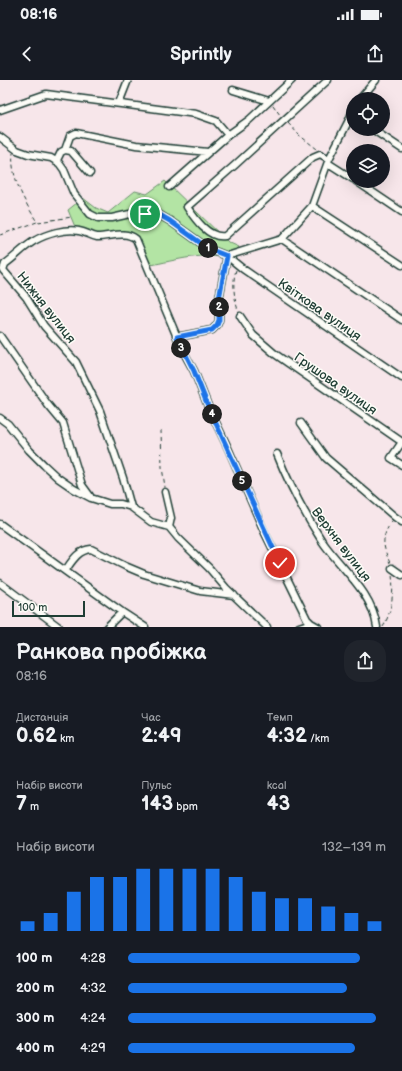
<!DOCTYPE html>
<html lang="uk">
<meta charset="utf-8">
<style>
:root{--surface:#171b24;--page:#20242c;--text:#f1f3f6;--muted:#9ea1a6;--accent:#1a73e8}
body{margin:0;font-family:"Balsamiq Sans",sans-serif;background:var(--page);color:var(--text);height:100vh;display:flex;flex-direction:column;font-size:15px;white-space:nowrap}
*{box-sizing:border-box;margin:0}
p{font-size:13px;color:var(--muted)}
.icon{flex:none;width:22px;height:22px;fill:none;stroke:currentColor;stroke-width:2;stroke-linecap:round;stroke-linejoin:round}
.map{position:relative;height:547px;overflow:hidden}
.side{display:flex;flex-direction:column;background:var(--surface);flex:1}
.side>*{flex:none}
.tools{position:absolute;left:346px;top:12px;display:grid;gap:8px}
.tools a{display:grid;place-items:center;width:44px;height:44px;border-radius:50%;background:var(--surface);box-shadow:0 4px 16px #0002;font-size:20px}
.scale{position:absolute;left:12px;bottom:10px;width:73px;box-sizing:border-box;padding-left:4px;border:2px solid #1f3d34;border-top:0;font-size:11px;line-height:14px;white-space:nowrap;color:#1f3d34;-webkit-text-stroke:3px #fdfcf7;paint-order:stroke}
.pin{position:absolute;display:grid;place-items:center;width:34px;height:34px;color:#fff;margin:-17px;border:2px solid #fff;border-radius:50%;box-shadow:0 1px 4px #0007}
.km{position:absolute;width:20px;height:20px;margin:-10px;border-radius:50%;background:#222;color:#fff;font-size:11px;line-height:20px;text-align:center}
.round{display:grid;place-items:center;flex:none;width:42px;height:42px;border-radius:16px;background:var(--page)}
.summary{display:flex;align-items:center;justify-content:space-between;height:68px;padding:0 16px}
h1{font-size:22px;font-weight:700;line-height:30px}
.stats{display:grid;grid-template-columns:repeat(3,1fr);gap:6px;height:68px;padding:4px 16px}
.stats div{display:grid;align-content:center}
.stats b{font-size:20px;font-weight:700}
.stats small{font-size:11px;font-weight:400}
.stats p{font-size:11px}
.chart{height:112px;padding:8px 16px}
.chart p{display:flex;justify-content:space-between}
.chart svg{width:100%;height:72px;margin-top:4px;stroke:var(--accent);stroke-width:6}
ul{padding:0 16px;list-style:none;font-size:13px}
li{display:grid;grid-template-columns:64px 48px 1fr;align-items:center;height:30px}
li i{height:10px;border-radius:5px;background:var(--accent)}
.status{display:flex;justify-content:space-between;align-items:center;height:28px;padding:0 20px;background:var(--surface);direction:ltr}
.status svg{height:11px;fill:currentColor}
header{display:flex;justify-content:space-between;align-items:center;height:52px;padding:0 16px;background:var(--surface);font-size:18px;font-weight:700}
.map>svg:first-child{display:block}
.green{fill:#b3e4a4;stroke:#69906c}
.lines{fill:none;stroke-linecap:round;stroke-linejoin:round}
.minor-casing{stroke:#1f3d34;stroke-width:9}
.path{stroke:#1f3d34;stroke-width:1;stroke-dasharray:4 3;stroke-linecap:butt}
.minor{stroke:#fdfcf7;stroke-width:6}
.route-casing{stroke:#fff;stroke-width:8}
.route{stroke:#1a73e8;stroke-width:5}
.labels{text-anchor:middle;stroke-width:3;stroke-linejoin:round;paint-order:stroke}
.street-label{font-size:13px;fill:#1f3d34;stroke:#fdfcf7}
</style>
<div class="status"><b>08:16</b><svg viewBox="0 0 49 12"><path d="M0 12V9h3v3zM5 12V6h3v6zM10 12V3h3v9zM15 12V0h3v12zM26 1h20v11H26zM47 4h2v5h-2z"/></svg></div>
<header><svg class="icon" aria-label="back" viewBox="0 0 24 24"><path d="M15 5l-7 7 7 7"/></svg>Sprintly<svg class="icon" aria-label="share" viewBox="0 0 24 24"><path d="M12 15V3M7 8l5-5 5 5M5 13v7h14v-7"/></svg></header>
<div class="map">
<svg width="402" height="547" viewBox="0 0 402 547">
<rect width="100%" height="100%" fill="#f7e6ea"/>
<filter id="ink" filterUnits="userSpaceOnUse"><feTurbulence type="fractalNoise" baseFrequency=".025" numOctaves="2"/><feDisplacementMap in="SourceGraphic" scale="8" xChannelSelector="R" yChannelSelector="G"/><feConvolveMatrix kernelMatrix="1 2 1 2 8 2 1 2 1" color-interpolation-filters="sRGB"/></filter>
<g filter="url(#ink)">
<path class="green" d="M165,101L228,162L239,167L230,180C209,170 173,181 151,185L140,161L128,158L78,154L68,130L83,118L96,128L108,133L135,111L147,114Z"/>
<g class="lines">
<defs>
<path id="minor" d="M328,0L235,85L187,127C195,139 209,159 225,156L313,77L320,74L329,79
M233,10L269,21
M360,19L376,0
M119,23L128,0
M0,30L46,14L196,34L216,41L228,55
M372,49L402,69
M0,57L17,70L28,74L51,78L59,83L64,90L74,114L90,134L98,138H112L130,134H158L170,141L209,169L227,176L282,159L312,126L329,79L350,38L353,29
M65,70L70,56L76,53L136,65L208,72
M56,82L61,72L65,70L71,71L90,93
M328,83L353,99
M356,101L402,132
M169,107L228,55L249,40L292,0
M312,126L402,185
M282,159L402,240
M240,236L253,255L275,274L402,362L391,378L402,385
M0,256L48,325L63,343L82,405L90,416
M177,257L212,250L217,245L219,240V219L227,176L243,189L402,298
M0,338L8,344L29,370L44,385L58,398L74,409L91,418L110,424H121L131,427L151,442L169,447L178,458L209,488L226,508L267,547
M301,343L326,378L395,437L402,442
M277,374C289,404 304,433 322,461C341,489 372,511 377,547
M165,412L171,438L169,447
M131,427L123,398L100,331L76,282L44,246L26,217L3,190L5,184C15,177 24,167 34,161C46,154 66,148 79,151C86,152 91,156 97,157C110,157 125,150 136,159L182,269L194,291L208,326L228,368L264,451L307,539L311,543
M0,444L122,532L145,547
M392,488L402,495
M65,491C72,481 78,470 91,469L125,486L144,494L200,511L234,515
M0,503L59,547
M107,547L122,532
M299,547L311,543L318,547"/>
</defs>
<use href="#minor" class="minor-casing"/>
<path class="path" d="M273,25L280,35
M288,43L299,55L317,69
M38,142L72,137
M0,155L37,142C25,122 10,97 13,73
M236,190C232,202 234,218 238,230
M161,350L162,387L165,407
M390,483C382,465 381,457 392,441
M383,547C392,532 394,512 392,495"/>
<use href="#minor" class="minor"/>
</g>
</g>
<g class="lines" filter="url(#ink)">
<defs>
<path id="route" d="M145,134H158L170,141L209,169L227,176L219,219V240L217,245L212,250L177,257L194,291L208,326L280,483"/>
</defs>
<use href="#route" class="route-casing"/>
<use href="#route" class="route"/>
</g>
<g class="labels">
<g class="street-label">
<text transform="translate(47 227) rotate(52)" y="5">Нижня вулиця</text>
<text transform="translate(320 229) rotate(35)" y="5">Квіткова вулиця</text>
<text transform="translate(336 303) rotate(35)" y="5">Грушова вулиця</text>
<text transform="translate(342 464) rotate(53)" y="5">Верхня вулиця</text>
</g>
</g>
</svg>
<div class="tools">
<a><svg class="icon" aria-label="locate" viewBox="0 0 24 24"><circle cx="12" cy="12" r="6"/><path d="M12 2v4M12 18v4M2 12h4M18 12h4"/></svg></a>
<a><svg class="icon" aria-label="layers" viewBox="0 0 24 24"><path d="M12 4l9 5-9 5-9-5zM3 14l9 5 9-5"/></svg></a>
</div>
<div class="scale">100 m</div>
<div class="pin" style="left:145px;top:134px;background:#1e9e55"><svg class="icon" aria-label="arrive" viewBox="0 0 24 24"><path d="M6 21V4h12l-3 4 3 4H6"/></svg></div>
<div class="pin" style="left:280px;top:483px;background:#d93025"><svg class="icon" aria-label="check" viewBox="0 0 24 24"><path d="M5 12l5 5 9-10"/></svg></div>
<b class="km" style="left:208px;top:168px">1</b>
<b class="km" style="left:219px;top:227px">2</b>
<b class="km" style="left:181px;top:268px">3</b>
<b class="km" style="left:212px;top:334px">4</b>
<b class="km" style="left:242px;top:401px">5</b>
</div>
<section class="side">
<div class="summary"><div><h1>Ранкова пробіжка</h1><p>08:16</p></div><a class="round"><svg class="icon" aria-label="share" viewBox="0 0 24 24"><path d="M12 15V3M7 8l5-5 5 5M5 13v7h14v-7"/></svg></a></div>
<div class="stats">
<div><p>Дистанція</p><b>0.62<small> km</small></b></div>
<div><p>Час</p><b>2:49</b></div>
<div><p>Темп</p><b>4:32<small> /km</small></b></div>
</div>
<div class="stats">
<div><p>Набір висоти</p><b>7<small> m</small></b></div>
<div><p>Пульс</p><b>143<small> bpm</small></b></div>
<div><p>kcal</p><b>43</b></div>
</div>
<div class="chart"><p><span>Набір висоти</span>132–139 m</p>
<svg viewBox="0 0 160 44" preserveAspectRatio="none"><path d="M5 44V38M15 44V33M25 44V20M35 44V11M45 44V11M55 44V6M65 44V6M75 44V6M85 44V6M95 44V11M105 44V20M115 44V24M125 44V24M135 44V29M145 44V33M155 44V38"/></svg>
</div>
<ul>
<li><b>100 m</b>4:28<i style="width:90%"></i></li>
<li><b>200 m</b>4:32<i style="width:85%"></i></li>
<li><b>300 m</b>4:24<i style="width:96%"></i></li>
<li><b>400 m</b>4:29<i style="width:88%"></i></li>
</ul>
</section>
